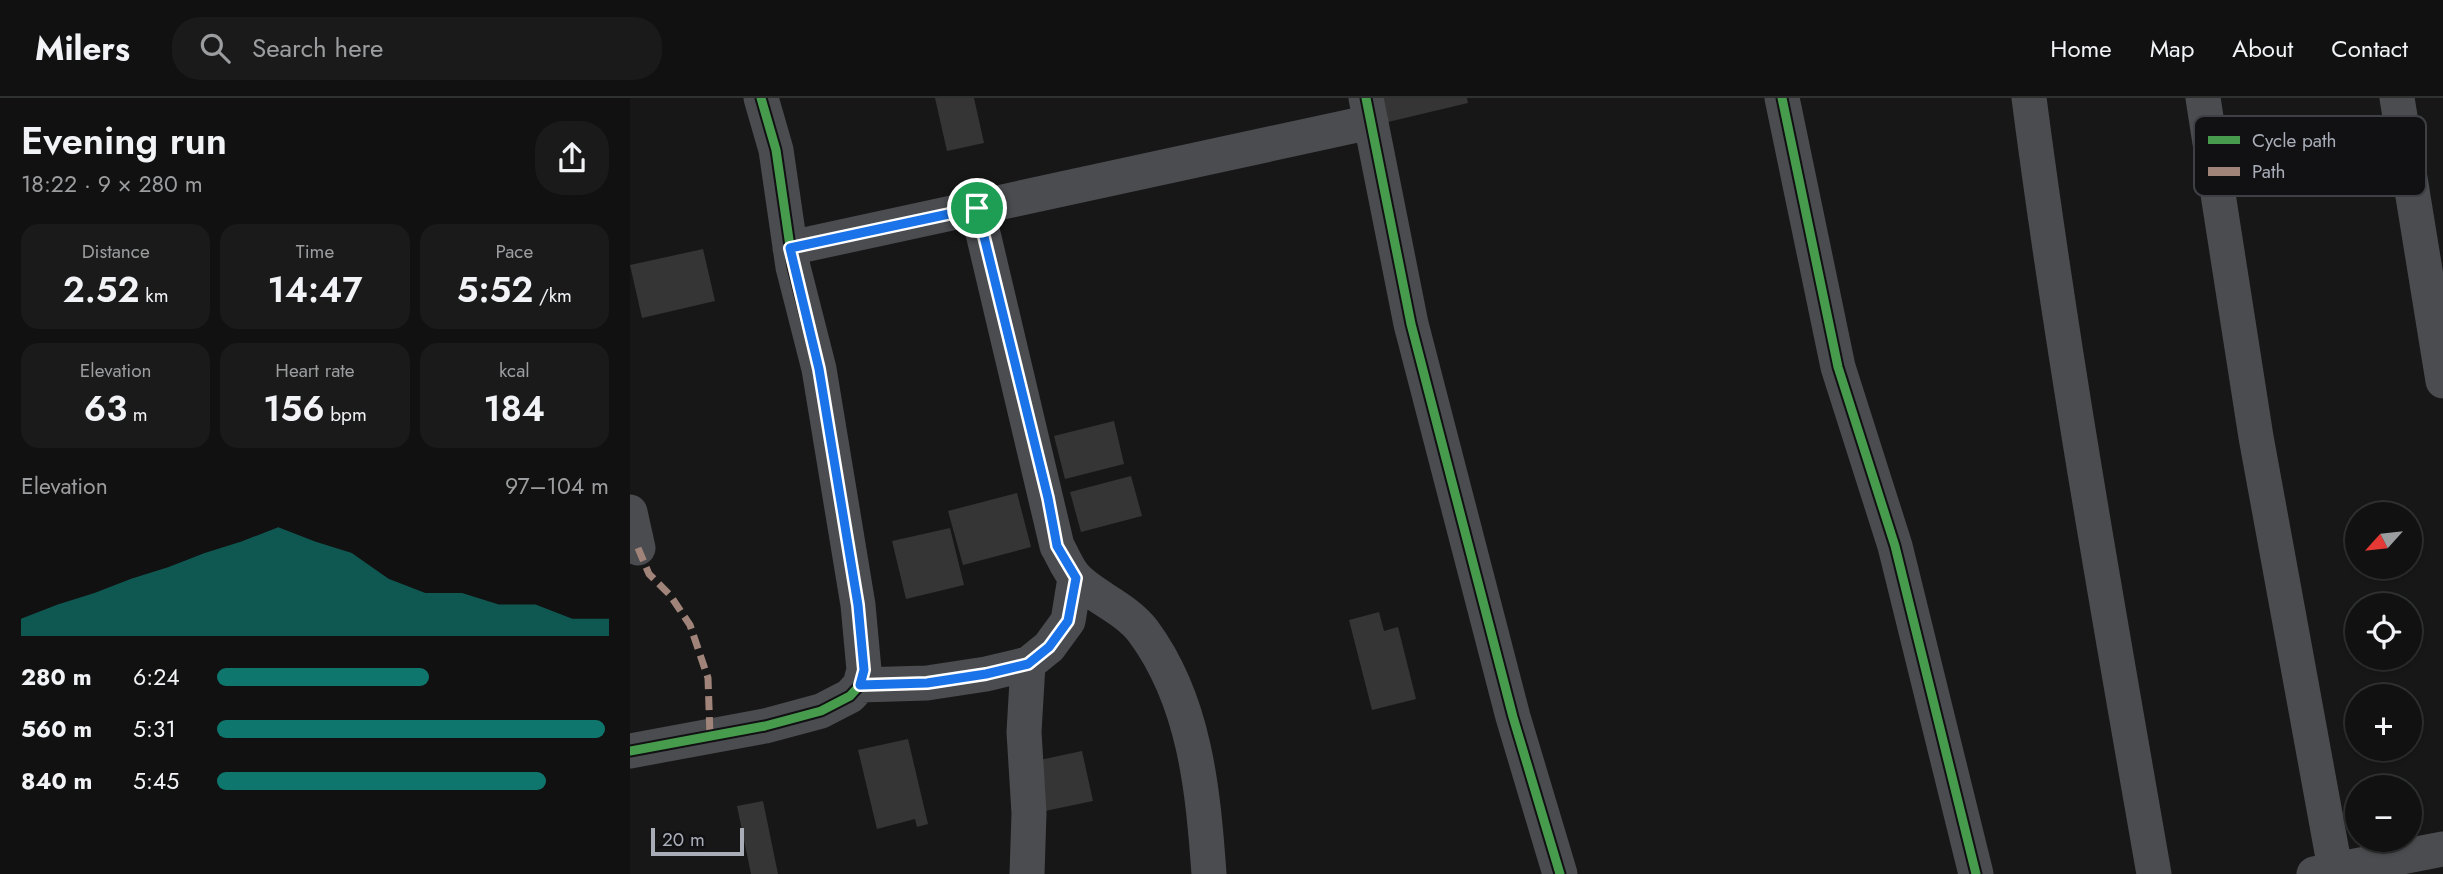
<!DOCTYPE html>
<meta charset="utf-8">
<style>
:root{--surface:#111;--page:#1a1a1a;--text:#f1f3f6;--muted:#9c9d9f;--line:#303131;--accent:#0f766e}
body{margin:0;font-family:Jost,sans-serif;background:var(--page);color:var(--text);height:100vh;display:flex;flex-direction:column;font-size:26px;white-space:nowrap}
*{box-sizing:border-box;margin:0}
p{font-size:23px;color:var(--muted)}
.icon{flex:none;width:38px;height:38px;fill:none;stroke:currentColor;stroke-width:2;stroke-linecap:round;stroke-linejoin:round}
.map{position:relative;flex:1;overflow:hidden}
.details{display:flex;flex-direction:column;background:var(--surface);width:630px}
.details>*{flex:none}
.needle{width:46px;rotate:243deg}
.buttons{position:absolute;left:1715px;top:404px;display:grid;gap:14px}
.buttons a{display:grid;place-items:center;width:77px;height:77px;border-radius:50%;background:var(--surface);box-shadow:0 2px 5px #0004,0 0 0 2px var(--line);font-size:35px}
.scale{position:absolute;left:21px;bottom:18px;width:93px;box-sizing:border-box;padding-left:7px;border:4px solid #a8adb8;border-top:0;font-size:19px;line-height:24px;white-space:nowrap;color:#a8adb8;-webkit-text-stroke:5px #111113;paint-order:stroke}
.pin{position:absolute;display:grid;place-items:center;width:60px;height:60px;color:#fff;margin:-30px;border:4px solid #fff;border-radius:50%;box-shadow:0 2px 7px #0007}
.round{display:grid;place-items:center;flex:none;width:74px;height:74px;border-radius:28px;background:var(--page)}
.headline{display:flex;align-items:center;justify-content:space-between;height:119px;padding:0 21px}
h1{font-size:38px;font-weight:600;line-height:52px}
.metrics{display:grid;grid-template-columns:repeat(3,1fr);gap:10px;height:119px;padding:7px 21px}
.metrics div{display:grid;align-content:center;border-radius:18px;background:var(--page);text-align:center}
.metrics b{font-size:35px;font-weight:600}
.metrics small{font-size:19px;font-weight:400}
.metrics p{font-size:19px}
.chart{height:196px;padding:14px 21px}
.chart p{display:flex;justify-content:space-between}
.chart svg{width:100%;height:126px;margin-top:7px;fill:var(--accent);opacity:.7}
ul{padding:0 21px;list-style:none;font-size:23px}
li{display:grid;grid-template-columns:112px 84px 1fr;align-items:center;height:52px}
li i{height:18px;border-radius:9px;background:var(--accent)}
header{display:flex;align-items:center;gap:42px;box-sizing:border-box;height:98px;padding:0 35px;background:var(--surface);border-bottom:2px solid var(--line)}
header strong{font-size:33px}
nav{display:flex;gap:38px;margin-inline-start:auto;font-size:24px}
.search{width:490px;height:63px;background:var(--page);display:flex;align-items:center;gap:18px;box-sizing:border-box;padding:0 24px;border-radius:28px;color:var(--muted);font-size:26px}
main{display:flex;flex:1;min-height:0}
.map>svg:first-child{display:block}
.building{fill:#353536}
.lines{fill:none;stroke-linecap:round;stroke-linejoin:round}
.street{stroke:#4b4c50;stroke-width:35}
.quiet{stroke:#a18479;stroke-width:7;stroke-dasharray:14 7;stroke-linecap:butt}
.cycleway-casing{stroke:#111113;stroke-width:13}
.cycleway{stroke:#469c4c;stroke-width:9}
.route-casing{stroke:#fff;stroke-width:14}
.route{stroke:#1a73e8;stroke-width:9}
.key{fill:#111113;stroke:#3e4045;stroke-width:2}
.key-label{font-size:19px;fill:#a8adb8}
</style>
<header>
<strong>Milers</strong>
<div class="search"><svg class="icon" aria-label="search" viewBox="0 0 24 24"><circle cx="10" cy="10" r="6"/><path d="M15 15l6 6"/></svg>Search here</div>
<nav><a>Home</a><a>Map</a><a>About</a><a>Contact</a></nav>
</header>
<main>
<section class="details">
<div class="headline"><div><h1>Evening run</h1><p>18:22 · 9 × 280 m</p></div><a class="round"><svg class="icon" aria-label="share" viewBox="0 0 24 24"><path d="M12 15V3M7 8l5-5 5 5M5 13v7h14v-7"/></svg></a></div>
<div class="metrics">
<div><p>Distance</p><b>2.52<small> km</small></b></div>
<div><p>Time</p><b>14:47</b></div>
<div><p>Pace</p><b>5:52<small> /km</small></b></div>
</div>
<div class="metrics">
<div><p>Elevation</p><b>63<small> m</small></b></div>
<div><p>Heart rate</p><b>156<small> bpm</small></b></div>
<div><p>kcal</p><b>184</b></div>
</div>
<div class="chart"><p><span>Elevation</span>97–104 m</p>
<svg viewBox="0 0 160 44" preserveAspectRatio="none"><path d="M0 44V38L10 33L20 29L30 24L40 20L50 15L60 11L70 6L80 11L90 15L100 24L110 29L120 29L130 33L140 33L150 38L160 38V44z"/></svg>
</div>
<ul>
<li><b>280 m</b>6:24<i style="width:54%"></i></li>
<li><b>560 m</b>5:31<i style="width:99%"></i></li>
<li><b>840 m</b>5:45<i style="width:84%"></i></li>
</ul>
</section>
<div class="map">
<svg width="1813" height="776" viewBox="0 0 1813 776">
<rect width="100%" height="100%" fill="#171717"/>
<path class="building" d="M305,0H344L354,45L317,53Z
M752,0H837L838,5L758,24Z
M73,151L85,203L12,220L0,167Z
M484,323L494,366L435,381L424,338Z
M501,378L512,418L451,434L440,394Z
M387,395L401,449L333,467L318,413Z
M320,430L334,487L276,501L262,443Z
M749,514L754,533L768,529L786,601L742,612L719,522Z
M278,641L298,726L287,729L285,721L247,731L228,652Z
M452,653L463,703L415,713L405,663Z
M133,703L148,776H121L107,708Z"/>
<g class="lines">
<path class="street" d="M736,0L781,226L883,619L930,776
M1152,0L1208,269L1265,448L1346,776
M1399,0C1433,260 1479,518 1524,776
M1573,0L1626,339L1706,776
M1767,0L1813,283
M347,110L427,448C433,458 438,472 446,480C462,498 496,510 513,533C565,603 573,692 579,776
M160,150L741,24
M0,414L8,450
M230,587L297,585L356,576L398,566L419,549L438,523L445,480
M0,653L135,628L191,613L220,598L230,587L234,572L228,507L189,271L163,169L146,52L131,0
M397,776L399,715L394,634L398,566
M1684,776L1813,751"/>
<path class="quiet" d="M8,450L19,476L40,497L60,527L78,580L80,638"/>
<defs>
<path id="cycleway" d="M736,0L781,226L883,619L930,776
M1152,0L1208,269L1265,448L1346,776
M0,653L135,628L191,613L220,598L230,587L234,572L228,507L189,271L163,169L146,52L131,0"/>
</defs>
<use href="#cycleway" class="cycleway-casing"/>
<use href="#cycleway" class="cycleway"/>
</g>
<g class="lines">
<defs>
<path id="route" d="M347,110L418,400L427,448L446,480L438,523L419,549L398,566L356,576L297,585L230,587L234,572L228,507L189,271L160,150Z"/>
</defs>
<use href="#route" class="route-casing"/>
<use href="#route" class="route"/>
</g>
<rect x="1564" y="18" width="232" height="80" rx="10" class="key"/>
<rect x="1578" y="38" width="32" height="8" fill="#469c4c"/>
<rect x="1578" y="69" width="32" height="9" fill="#a18479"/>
<g class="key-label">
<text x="1622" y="49">Cycle path</text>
<text x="1622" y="80">Path</text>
</g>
</svg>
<div class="buttons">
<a><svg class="needle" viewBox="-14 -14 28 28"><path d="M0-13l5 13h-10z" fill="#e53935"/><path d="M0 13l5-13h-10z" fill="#9c9d9f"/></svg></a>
<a><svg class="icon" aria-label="locate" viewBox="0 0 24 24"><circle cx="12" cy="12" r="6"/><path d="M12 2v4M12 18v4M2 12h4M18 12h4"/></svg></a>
<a>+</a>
<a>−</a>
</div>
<div class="scale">20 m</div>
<div class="pin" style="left:347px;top:110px;background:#1e9e55"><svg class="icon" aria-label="arrive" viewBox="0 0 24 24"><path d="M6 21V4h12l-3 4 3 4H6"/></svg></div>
</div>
</main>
